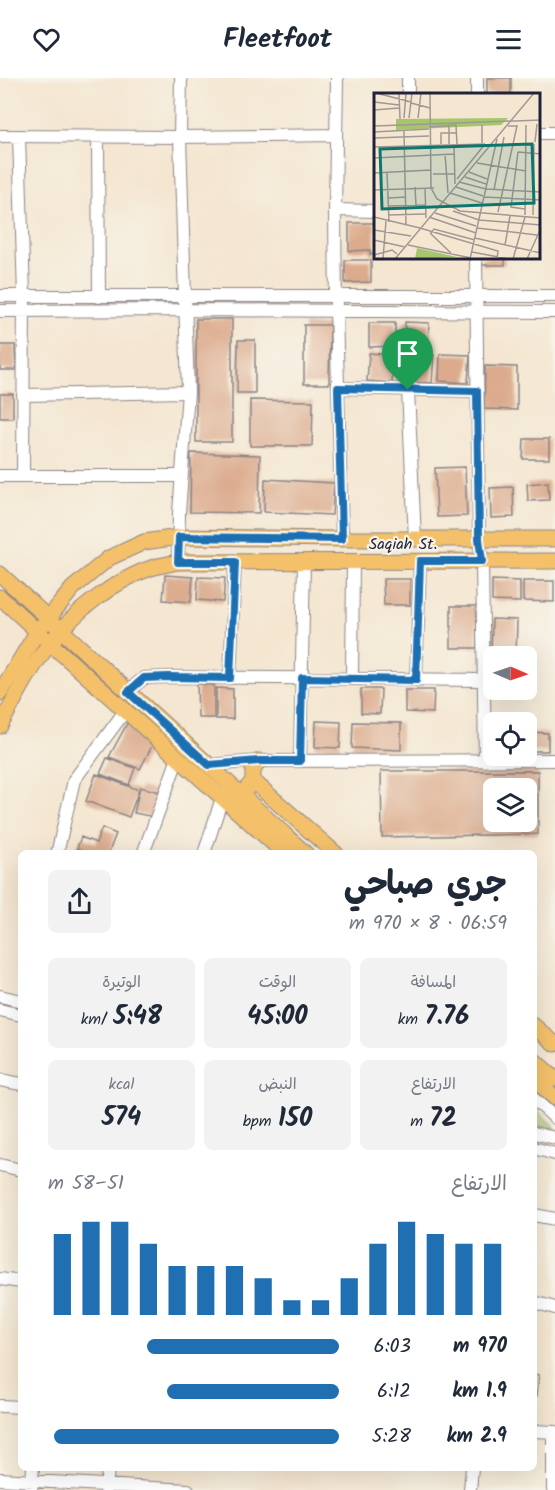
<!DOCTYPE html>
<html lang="ar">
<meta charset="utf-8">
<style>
:root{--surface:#fff;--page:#f2f2f3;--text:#1f2937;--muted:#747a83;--accent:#1f6fb2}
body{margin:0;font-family:Kalam,"Playpen Sans Arabic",sans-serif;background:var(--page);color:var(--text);direction:rtl;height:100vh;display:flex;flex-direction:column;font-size:22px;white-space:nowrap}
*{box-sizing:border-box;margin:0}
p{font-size:20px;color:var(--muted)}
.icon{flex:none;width:33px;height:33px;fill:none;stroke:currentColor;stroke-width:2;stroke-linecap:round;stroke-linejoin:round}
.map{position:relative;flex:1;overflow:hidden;direction:ltr}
.drawer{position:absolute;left:18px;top:772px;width:519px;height:621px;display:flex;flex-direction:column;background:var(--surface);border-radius:9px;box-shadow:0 6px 24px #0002;direction:rtl}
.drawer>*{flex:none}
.needle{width:39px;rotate:92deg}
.tools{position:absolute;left:483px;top:568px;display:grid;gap:12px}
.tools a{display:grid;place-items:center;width:54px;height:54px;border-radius:9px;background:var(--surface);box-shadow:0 6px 24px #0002;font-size:30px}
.pin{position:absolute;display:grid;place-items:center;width:51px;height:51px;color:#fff;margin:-62px -26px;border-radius:50% 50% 50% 0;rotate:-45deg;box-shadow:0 0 6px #0007}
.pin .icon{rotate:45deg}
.round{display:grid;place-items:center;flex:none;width:63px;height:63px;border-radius:9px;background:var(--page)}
.summary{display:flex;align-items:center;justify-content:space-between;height:102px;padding:0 30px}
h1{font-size:33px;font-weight:700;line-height:45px}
.metrics{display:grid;grid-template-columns:repeat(3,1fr);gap:9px;height:102px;padding:6px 30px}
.metrics div{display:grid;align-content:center;border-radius:9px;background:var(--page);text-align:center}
.metrics b{font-size:26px;font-weight:700}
.metrics small{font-size:16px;font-weight:400}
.metrics p{font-size:16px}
.chart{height:168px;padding:12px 30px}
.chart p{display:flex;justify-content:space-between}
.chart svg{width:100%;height:108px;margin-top:6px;stroke:var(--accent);stroke-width:6}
ul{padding:0 30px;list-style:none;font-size:20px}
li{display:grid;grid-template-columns:96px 72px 1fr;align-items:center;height:45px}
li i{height:15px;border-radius:8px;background:var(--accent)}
header{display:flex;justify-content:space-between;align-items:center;height:78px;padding:0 30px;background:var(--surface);font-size:27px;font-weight:700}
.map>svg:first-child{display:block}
.green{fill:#a6c66e;stroke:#647454;stroke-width:1.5}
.building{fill:#dcab8d;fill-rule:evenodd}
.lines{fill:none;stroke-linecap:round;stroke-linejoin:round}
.minor-casing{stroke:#8b8486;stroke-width:14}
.major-casing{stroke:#8b8486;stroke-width:17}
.minor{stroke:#fff;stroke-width:12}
.major{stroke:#f4c16a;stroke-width:15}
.route-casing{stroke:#fff;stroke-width:12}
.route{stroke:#1f6fb2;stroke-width:8}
.labels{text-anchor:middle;stroke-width:4.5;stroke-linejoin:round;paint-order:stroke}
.street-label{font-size:16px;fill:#22223b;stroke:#f7f3e8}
.inset-road{fill:none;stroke:#a09894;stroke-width:1.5}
.view{fill:#0f766e;fill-opacity:0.15;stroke:#0f766e;stroke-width:3}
.inset-edge{fill:none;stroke:#22223b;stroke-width:3}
</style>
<header><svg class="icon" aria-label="menu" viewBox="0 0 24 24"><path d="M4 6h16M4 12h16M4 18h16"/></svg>Fleetfoot<svg class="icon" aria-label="heart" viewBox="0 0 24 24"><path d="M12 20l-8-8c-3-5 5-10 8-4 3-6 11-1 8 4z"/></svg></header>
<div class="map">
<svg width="555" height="1412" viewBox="0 0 555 1412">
<rect width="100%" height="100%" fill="#f7f3e8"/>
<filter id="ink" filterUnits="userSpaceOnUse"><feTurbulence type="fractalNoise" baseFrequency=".0167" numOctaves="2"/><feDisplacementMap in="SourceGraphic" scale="12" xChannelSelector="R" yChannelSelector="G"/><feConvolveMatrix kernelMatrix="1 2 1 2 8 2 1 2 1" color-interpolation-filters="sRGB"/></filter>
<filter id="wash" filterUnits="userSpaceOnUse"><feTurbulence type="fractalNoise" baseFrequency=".008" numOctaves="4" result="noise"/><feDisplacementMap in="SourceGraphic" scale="24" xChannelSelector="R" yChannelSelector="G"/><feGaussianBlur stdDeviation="1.35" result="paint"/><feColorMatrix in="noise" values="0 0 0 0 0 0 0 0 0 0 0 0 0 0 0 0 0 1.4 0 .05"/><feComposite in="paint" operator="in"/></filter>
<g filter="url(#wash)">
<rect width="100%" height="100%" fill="#f4e6d0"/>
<path class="green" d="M534,1030L555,1049V1052L534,1047Z"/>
<g id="blocks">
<path class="building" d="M487,0H511V16H487Z
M349,145H375V176H370V172L349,173Z
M482,180H505V187H482Z
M345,182H371V204L345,205Z
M196,241H232V364H196Z
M405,244L429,245L428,269L404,268Z
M369,245H395V268L369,269Z
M304,247H330L329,306H304Z
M238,262H255V315H237Z
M0,267H15L16,292H0Z
M369,275L394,277L392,305L367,303Z
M400,275L434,277L432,305L399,304Z
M440,276L470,277L468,305L439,303Z
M485,288L517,289V332L484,331Z
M0,316H13V340H0Z
M250,322L313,323L312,368H250Z
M524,361H549V381H523Z
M191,375L260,377L259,435L190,434Z
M465,389L467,438L437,439L435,390Z
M265,401L334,405L332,437L264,434Z
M548,404L549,422L528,423L527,406Z
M513,409L514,439L491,440L490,410Z
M165,497L193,499L191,524L163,522Z
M198,499L225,500L223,524L197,522Z
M383,501H410V527H384Z
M492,502L520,503V524L492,523Z
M523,503H554V524L523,523Z
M451,528H477V570H451Z
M492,541L517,542L516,579H491Z
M197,606L214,607V640H198Z
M216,610L233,611V641H216Z
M361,611H381L380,636L361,635Z
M405,612H434L433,635L405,634Z
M496,612H518L517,618L496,617Z
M129,642L154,664L140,691L109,679Z
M316,643L341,644L340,670L315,669Z
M353,644L401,645V672L352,670Z
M526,654L548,655V673H526Z
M107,680L135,690L129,707L100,696Z
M381,693H538V756L382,759ZM494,711H526V744H494Z
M96,696L139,712L129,739L86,723Z
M140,709L164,715L154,739L134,735Z
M102,750L116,756L108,776H90L77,770L81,759L96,765Z
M534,1296L539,1297L537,1318H534Z"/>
</g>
</g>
<g filter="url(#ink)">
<use href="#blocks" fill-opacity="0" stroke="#8b8486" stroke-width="1.5"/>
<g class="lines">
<defs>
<path id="minor" d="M337,0L335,132L336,233L342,461
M408,16V0
M477,16V0
M538,55H555
M0,58L180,59L336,57
M19,58L24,218L23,398
M98,59L99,219
M335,132L375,133
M476,180L479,461L482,483L485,683
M0,218H555
M0,233L185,232L555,234
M338,310L477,313
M408,312L415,461
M23,317L188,314
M0,398H182
M178,484L179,435L188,314L180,59L181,0
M230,600L235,484
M352,601L353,483
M416,602L420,483
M128,613L144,600L168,599L484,602
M300,683L304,483
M209,687L259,683L555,682
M57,776L74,702L125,633
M143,776L178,680
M204,776L222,720
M0,918L21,923
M0,932L21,937
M0,1002L21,1006
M534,1021L555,1040
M534,1055L555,1060
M534,1070L555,1076
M0,1087L21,1092
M534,1137L555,1141
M0,1201L21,1204
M534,1224L555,1230
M0,1328L21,1329
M534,1353L555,1354
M0,1401L188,1412
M31,1412L33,1390
M106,1412L108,1390
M470,1412L472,1390
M553,1412V1354"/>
<path id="major" d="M0,496L306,776
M0,519L50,565L285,776
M0,615L37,554L73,510L109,480L144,464L179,459L342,461H555
M0,648C16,619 31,589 51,564C74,534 115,502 151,490C159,487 169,486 178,484L555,483
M253,703L336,776
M247,710L253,703V692L259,683
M534,948L555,966
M534,982L555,1001
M534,1001L555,1020"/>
</defs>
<use href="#minor" class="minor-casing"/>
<use href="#major" class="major-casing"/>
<use href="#minor" class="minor"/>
<use href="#major" class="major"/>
</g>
</g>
<g class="lines" filter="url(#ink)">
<defs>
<path id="route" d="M338,310L477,313L479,461L482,483H420L416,602L302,600L300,683H259L209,687L128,614L144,600L168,599L230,600L235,484H178L179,459L342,461Z"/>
</defs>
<use href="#route" class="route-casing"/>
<use href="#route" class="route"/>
</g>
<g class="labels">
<g class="street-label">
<text x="403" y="471">Saqiah St.</text>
</g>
</g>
<g transform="translate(374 15)">
<rect width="166" height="166" fill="#f4e6d0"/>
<path d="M134,25L127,32L22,37V26ZM43,155L83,164L41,166Z" fill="#a6c66e"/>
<path class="inset-road" d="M2,0L37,9M25,0L26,26M56,0L57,95L63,106L86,118L167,125M0,9L25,12M37,10L56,15M0,17L25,15M30,25L32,0M35,25L38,0M44,25L47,0M75,32V51M108,32V50M0,33L167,27M55,34L82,32L83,51M30,38L32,131M0,39L55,36M0,45L55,43M161,49L163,31M67,51V40H82M80,52L81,91M0,54L111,51M144,59L137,114L151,116M144,59L167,61M71,61L74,100M0,65L80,61M103,70L152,78M13,79L15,129M95,79L113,86M0,80L57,77M59,81H81M91,84L112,91M83,86L111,51M85,89L112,96L167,99M41,94L42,112M82,94L109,103M51,95L52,125M0,97L60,95M120,97L130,44M76,100L108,110M110,104L167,107M0,105V135M14,105L32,104M15,113L51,112M79,118L105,127L167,132M124,119L143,33H134M61,120L102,133M15,122L51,121M151,122L152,32M159,122L160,51M0,124L46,135M55,124L102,140M46,135L124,158L123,166M103,135L163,142M0,137L37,143M56,140L77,160M57,140L60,136L101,147M101,145L167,160M0,147L31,154M34,152L102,166M131,152L136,123M98,159L135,166M0,162L18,157L23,161M9,166L12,128M21,166L160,0M96,166L123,46M139,166L151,124M153,166L167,135"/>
<path class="view" d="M158,51L160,110L8,116L6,56Z"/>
<rect width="166" height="166" class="inset-edge"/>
</g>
</svg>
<div class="tools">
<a><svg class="needle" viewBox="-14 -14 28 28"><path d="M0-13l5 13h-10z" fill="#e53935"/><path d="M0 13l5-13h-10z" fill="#747a83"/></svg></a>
<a><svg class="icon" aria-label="locate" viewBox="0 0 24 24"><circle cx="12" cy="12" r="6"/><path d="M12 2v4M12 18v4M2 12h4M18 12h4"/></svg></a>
<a><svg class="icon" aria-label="layers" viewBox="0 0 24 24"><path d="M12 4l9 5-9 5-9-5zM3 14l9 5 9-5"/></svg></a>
</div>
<div class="pin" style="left:408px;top:312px;background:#1e9e55"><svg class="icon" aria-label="arrive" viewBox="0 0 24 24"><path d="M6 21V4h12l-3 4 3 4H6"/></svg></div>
<section class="drawer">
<div class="summary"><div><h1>جري صباحي</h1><p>06:59 · 8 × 970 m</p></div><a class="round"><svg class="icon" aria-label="share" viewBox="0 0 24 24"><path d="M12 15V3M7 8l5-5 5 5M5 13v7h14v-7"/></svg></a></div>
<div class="metrics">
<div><p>المسافة</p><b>7.76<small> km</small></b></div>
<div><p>الوقت</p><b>45:00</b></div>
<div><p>الوتيرة</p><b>5:48<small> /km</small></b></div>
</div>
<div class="metrics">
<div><p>الارتفاع</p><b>72<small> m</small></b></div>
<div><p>النبض</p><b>150<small> bpm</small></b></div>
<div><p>kcal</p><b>574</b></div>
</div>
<div class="chart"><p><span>الارتفاع</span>51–58 m</p>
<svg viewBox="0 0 160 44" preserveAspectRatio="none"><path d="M5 44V11M15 44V6M25 44V6M35 44V15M45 44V24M55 44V24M65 44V24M75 44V29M85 44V38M95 44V38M105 44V29M115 44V15M125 44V6M135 44V11M145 44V15M155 44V15"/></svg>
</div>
<ul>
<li><b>970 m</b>6:03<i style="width:66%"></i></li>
<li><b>1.9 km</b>6:12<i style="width:59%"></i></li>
<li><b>2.9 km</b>5:28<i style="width:98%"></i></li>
</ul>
</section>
</div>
